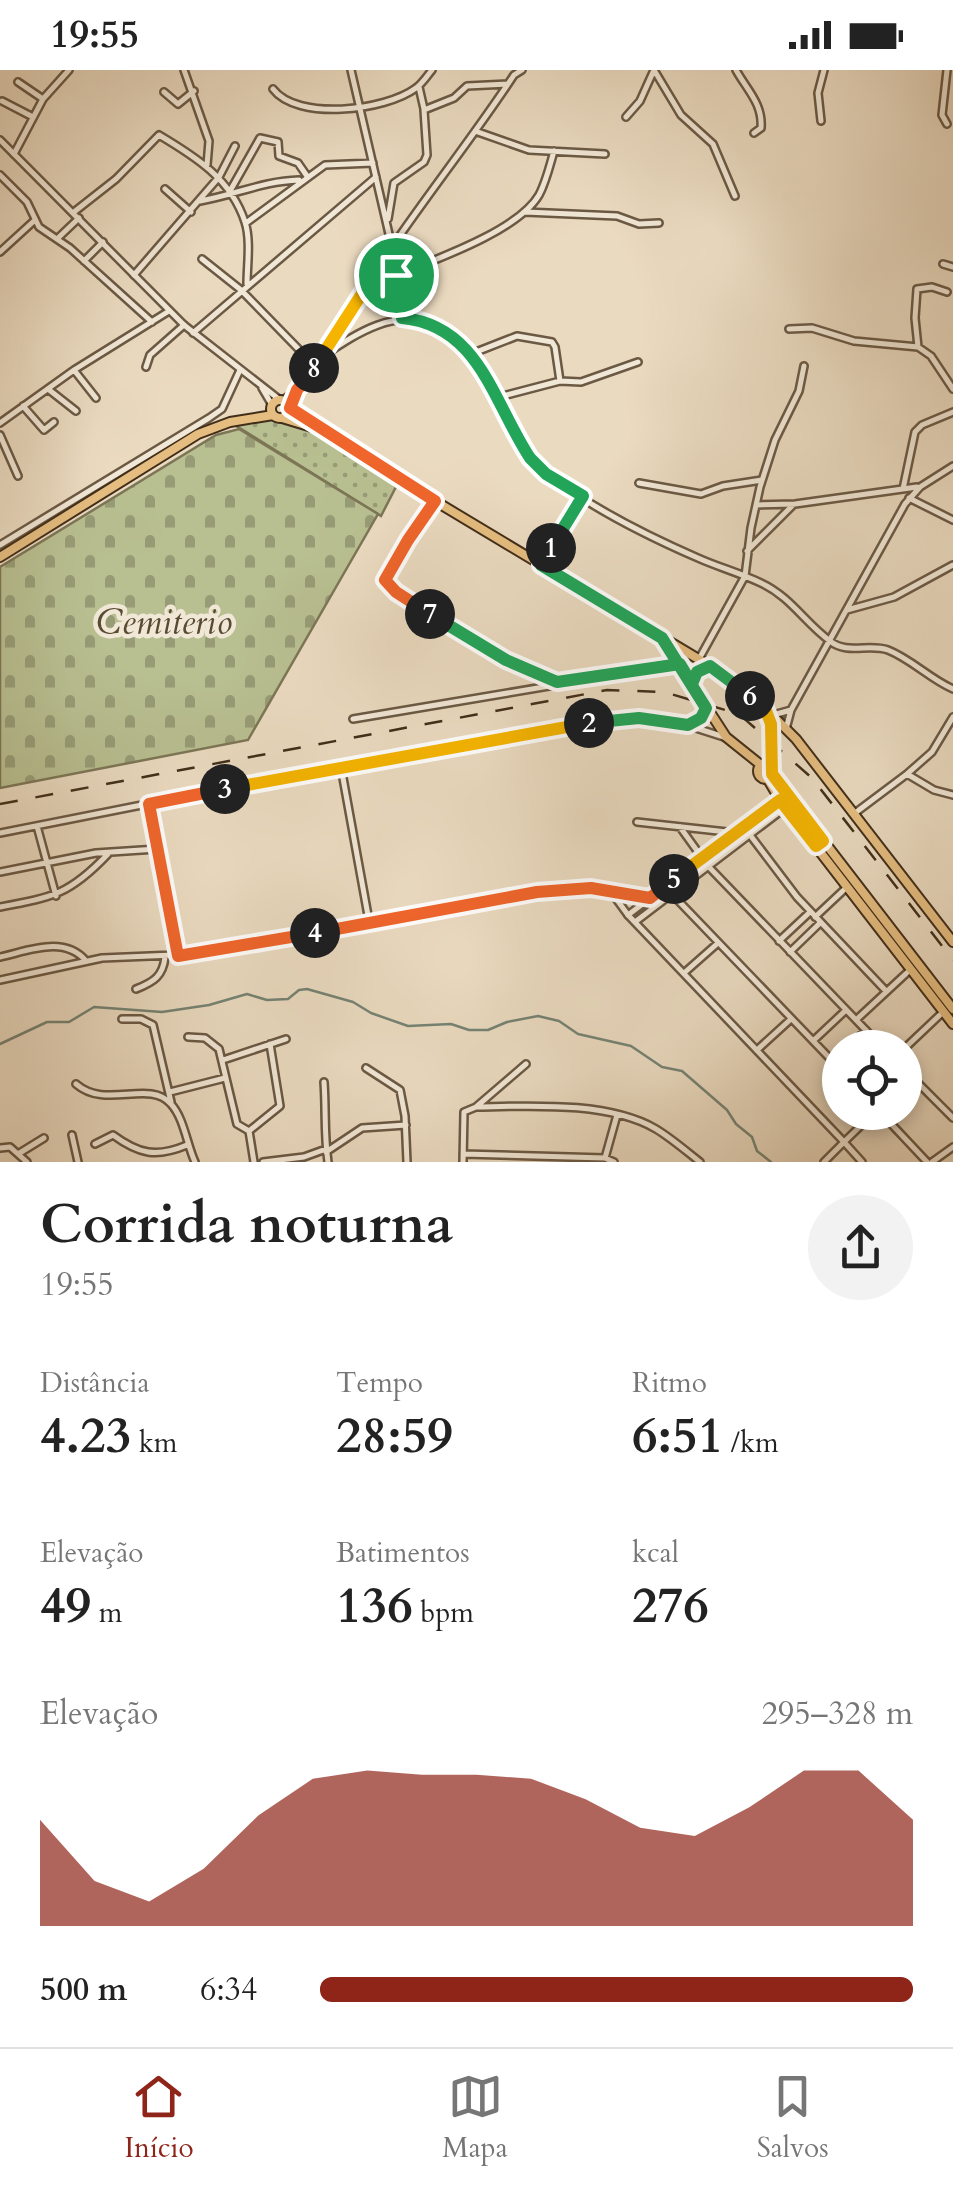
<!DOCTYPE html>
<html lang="pt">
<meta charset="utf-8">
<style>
:root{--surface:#fff;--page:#f2f2f2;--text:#222;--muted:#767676;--line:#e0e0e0;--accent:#8f2418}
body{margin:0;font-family:Cardo,serif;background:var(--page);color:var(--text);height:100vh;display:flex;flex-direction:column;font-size:38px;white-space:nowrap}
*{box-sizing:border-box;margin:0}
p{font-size:32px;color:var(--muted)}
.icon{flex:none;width:55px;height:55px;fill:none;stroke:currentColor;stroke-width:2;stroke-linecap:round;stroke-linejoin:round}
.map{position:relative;height:1092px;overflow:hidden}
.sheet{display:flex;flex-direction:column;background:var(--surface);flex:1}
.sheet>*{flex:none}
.controls{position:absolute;left:822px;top:960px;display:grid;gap:20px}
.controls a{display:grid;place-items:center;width:100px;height:100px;border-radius:50%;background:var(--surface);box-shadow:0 5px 15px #0003;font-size:50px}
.pin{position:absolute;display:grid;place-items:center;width:85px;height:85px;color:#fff;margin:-42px;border:5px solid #fff;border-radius:50%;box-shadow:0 2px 10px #0007}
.km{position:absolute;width:50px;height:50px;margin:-25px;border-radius:50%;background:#222;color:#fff;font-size:28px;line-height:50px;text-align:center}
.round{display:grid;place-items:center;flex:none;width:105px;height:105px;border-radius:52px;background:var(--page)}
.head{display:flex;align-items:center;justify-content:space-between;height:170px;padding:0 40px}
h1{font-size:55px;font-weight:700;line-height:75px}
.figures{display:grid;grid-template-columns:repeat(3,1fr);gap:15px;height:170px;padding:10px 40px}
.figures div{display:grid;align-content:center}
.figures b{font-size:50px;font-weight:700}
.figures small{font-size:28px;font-weight:400}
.figures p{font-size:28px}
.chart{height:280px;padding:20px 40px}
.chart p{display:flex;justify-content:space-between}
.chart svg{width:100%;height:180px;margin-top:10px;fill:var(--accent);opacity:.7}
ul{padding:0 40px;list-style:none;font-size:32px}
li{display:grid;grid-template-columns:160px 120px 1fr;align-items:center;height:75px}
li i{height:25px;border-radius:12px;background:var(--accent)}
.status{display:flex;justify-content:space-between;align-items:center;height:70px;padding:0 50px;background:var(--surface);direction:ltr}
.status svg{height:28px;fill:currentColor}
.menu{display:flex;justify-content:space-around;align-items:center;height:140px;border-top:2px solid var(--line);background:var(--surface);font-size:28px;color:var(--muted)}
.menu a{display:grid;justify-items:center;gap:5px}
.menu .selected{color:var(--accent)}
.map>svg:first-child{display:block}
.grass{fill:url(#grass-dots);stroke:#7c7656;stroke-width:2.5}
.cemetery{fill:url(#cemetery-stones);stroke:#7c7656;stroke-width:2.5}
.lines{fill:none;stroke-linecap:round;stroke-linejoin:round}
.stream{stroke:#758373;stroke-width:2.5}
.minor-casing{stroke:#6b5944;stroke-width:10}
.tertiary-casing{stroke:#6b5944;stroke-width:10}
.primary-casing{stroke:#412e1a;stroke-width:12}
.minor{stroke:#f1e7d6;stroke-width:5}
.tertiary{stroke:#f1e7d6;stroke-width:5}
.primary{stroke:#e5bd80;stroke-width:8}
.rail{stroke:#412e1a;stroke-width:2.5;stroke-dasharray:18 18;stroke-linecap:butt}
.split-1-casing{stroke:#fff;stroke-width:20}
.split-2-casing{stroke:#fff;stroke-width:20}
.split-3-casing{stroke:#fff;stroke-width:20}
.split-4-casing{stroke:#fff;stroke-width:20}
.split-5-casing{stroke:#fff;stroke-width:20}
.split-6-casing{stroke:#fff;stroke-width:20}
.split-7-casing{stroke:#fff;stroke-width:20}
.split-8-casing{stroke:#fff;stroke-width:20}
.split-9-casing{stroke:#fff;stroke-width:20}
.split-1{stroke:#22a559;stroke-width:12}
.split-2{stroke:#22a559;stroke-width:12}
.split-3{stroke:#f5b400;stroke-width:12}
.split-4{stroke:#f0652b;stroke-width:12}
.split-5{stroke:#f0652b;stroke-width:12}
.split-6{stroke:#f5b400;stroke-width:12}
.split-7{stroke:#22a559;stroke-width:12}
.split-8{stroke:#f0652b;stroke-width:12}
.split-9{stroke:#f5b400;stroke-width:12}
.labels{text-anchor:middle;stroke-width:9;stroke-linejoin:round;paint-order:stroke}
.park-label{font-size:35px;font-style:italic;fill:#594b32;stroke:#f1e7d6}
</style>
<div class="status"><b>19:55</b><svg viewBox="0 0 49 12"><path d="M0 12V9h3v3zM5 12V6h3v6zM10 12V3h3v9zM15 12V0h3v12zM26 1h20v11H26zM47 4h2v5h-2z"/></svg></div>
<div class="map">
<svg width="953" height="1092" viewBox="0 0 953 1092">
<defs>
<pattern id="grass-dots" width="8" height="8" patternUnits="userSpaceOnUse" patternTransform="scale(2.5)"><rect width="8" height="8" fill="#b8bf91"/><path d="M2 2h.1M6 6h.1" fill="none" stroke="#979c76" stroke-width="1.8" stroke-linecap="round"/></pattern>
<pattern id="cemetery-stones" width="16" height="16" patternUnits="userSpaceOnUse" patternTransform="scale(2.5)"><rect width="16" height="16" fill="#b8bf91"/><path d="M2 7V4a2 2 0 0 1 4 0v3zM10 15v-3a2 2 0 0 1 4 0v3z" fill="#979c76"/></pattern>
</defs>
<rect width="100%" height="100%" fill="#eadac0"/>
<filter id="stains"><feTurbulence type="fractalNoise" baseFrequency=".002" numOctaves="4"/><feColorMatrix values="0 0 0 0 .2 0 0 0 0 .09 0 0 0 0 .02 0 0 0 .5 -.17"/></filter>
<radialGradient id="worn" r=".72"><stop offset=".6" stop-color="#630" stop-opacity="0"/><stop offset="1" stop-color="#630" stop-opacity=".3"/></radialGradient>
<path class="grass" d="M276,347L329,363L400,409L381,446L230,352Z"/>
<path class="cemetery" d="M239,359L378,444L248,670L0,718V497L216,365Z"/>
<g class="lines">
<path class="stream" d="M0,974L47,952H69L94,937L162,942L209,935L247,924L267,930L288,929L299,920L307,919L353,932L371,943L408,956L451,954L469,960H488L507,952L538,946L559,951L578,964L631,976L662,997L682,1001L727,1040L736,1054L752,1067L757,1081L771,1092"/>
<defs>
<path id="minor" d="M184,0L209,71L207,95
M351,0L392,177L402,248
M654,0L681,45L713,74L735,126
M736,0C747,20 763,34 761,58L754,63
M18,12L43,29
M419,17L424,39
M273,19C297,51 385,41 416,18C422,14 427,6 432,0
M164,22L178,34L194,21
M2,31L31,46
M626,47L640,31L654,0
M821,51L818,23L824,0
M947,54L942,45L947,0
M475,61L529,80L605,84
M14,84L43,29L69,0
M0,105L27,132L39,157L70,178L152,252
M165,119L191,142
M230,121L260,68L278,72L279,86L298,93L307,106
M200,131C235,125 263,111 299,110
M74,142L116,109L159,65C196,87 231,109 245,152C251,170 247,196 247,214
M525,142L617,146L639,154L659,153
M388,149L394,113L424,92L427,85L424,40L454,28L467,16L508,14
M246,153L325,95L373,93
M58,168L79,148
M0,182L35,150
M202,189L241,220L315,296
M84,191L103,172
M943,194L953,197
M134,205L219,107L235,76
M397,205C434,190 518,161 539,125C546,112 550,95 554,81
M789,259L812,258L854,271L918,277L931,286L953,319
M193,263L376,107
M918,277L915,248L917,219L932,217L947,222
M471,284L517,266L552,272L555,277L560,311
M323,286C356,264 393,238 434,255C495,280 496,365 546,403C591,438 645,465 698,488C718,497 740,503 761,513C791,527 805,553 830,571C847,585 869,573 888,580C911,589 930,609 953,619
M146,297L150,285L184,255
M74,300L96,328
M48,319L76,341
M495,328L560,311L581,312L638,292
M283,330C325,303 364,217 394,174C433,117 476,63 514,5L522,0
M23,336L44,360L54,352
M0,353L74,300L169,241
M0,365L18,406
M639,413L701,424L723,416L762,410
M903,419L915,362L922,355L953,342
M909,428L953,450
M435,431C421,450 386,492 386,514L486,579L554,611
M756,435L795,434L917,417
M0,475L209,348L222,339L240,300
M747,481L792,436
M541,495L583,426
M847,540L894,527L953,495
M699,589L745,506L751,458L760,417L775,370L799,321L804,296
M773,645L791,640
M353,649L680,594
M786,659L791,640L905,434L920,417L953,396
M341,697L369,851
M907,704L932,682L953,647
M149,734L178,887
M855,743L907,704L934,720L953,725
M637,752L736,763
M37,756L56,826
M680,757L708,796L883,978
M744,757L797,827L886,921
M0,763L263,711L622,647L674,651L724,667
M0,802L96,783L157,779
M669,821L840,999
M612,823L628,845
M0,837C54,827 70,824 108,784
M815,847L847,817
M779,871L810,842
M790,882L820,853
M0,887C28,881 64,865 86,891
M684,903L718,873
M0,910L102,888L198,884L537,821L591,818L650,828
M136,919C154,912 163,906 165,887
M122,949H141L153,955L171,1032
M856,950L911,899
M188,967L205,968L219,979L237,1054L249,1061L254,1092
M813,971L846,940
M848,978L866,960
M905,978L943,942
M757,980L791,949
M223,990L286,969
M366,998L400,1020L405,1046L407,1092
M905,1000L953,1048
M324,1012C326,1040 324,1064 328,1092
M76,1014C106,1040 149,1009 171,1034C184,1048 187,1075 195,1092
M170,1022L225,1008
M476,1037C530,1036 608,1031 656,1059C671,1068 686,1081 700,1092
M880,1042L927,1092
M249,1061L280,1036L270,974
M72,1065L78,1092
M95,1074L113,1065C139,1084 156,1088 187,1075
M0,1078L10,1077L27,1092
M326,1082L362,1058L406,1055
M18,1084L44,1068
M463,1084L605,1088L614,1092
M605,1088L617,1045
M263,1092L304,1087L326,1079
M463,1092L464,1042L476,1037L526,994
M862,1092L844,1072L875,1042
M932,1092L953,1077"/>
<path id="tertiary" d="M0,70L184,255L280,330
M262,318L272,335
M780,730L628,845L844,1072L824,1092
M635,852L794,731"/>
<path id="primary" d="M271 339a9 9 0 1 1 18 0a9 9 0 1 1-18 0Z
M290,338L435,431L710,596L765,638L796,669L953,872
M282,348L315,358
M0,487L198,364L230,352L273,345
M664,571L726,667L761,695
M692,614L697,602L710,596
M767,642L774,673L773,698
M689,655L701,648L706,637
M758 701a8 8 0 1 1 16 0a8 8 0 1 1-16 0Z
M772,704L953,939
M767,708L780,730L953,954"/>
</defs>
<use href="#minor" class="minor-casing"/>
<use href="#tertiary" class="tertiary-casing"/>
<use href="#primary" class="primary-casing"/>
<use href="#minor" class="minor"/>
<use href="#tertiary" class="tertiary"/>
<use href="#primary" class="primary"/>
<path class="rail" d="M0,734L607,620L664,622L739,644L812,708L953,890"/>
</g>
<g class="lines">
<defs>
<path id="split-1" d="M396,205L402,248C479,255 493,332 530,388L546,404L583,426L551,478"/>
<path id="split-2" d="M551,478L541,495L662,568L706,638L701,648L688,655L639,648L589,653"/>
<path id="split-3" d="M225,719L589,653"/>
<path id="split-4" d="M225,719L149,734L178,886L315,863"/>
<path id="split-5" d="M315,863L537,822L591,818L650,828L674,809"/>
<path id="split-6" d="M674,809L780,730L816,776L823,771L772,704L771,654L765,638L750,626"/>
<path id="split-7" d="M430,544L506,590L557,612L680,594L692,614L697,602L710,596L750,626"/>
<path id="split-8" d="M314,298L297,320L290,338L435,431L408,470L385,510L396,522L430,544"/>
<path id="split-9" d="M314,298L392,177L396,205"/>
</defs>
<use href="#split-1" class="split-1-casing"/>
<use href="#split-2" class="split-2-casing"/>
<use href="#split-3" class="split-3-casing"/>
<use href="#split-4" class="split-4-casing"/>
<use href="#split-5" class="split-5-casing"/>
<use href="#split-6" class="split-6-casing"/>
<use href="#split-7" class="split-7-casing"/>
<use href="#split-8" class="split-8-casing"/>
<use href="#split-9" class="split-9-casing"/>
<use href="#split-1" class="split-1"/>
<use href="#split-2" class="split-2"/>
<use href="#split-3" class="split-3"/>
<use href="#split-4" class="split-4"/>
<use href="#split-5" class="split-5"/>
<use href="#split-6" class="split-6"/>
<use href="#split-7" class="split-7"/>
<use href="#split-8" class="split-8"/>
<use href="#split-9" class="split-9"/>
</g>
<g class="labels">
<g class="park-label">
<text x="164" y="564">Cemiterio</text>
</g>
</g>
<rect width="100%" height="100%" filter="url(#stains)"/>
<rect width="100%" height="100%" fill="url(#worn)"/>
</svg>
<div class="controls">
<a><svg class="icon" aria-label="locate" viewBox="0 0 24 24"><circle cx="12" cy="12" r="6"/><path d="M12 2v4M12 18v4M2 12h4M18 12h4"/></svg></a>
</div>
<div class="pin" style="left:396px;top:205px;background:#1e9e55"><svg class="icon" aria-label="arrive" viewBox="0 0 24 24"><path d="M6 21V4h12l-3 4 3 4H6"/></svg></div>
<b class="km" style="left:551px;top:478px">1</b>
<b class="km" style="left:589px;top:653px">2</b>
<b class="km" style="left:225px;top:719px">3</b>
<b class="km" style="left:315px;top:863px">4</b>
<b class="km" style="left:674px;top:809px">5</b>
<b class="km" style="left:750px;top:626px">6</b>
<b class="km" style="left:430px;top:544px">7</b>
<b class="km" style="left:314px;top:298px">8</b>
</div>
<section class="sheet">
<div class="head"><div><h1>Corrida noturna</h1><p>19:55</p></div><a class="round"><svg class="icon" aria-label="share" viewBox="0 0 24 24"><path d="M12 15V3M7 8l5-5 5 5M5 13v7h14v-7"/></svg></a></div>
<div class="figures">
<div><p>Distância</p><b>4.23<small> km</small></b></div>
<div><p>Tempo</p><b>28:59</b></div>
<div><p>Ritmo</p><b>6:51<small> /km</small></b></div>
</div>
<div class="figures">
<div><p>Elevação</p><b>49<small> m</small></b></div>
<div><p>Batimentos</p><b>136<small> bpm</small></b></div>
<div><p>kcal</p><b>276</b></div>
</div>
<div class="chart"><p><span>Elevação</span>295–328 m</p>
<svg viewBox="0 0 160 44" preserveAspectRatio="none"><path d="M0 44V18L10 33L20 38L30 30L40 17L50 8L60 6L70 7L80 7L90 8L100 13L110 20L120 22L130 15L140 6L150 6L160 18V44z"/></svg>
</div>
<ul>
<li><b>500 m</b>6:34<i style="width:100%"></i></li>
</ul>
</section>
<nav class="menu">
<a class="selected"><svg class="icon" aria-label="home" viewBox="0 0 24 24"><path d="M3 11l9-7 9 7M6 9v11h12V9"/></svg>Início</a>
<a><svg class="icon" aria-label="map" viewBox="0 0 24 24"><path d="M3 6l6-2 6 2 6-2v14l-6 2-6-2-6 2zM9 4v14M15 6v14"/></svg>Mapa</a>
<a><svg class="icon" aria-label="saved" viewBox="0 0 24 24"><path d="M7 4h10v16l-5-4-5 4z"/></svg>Salvos</a>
</nav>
